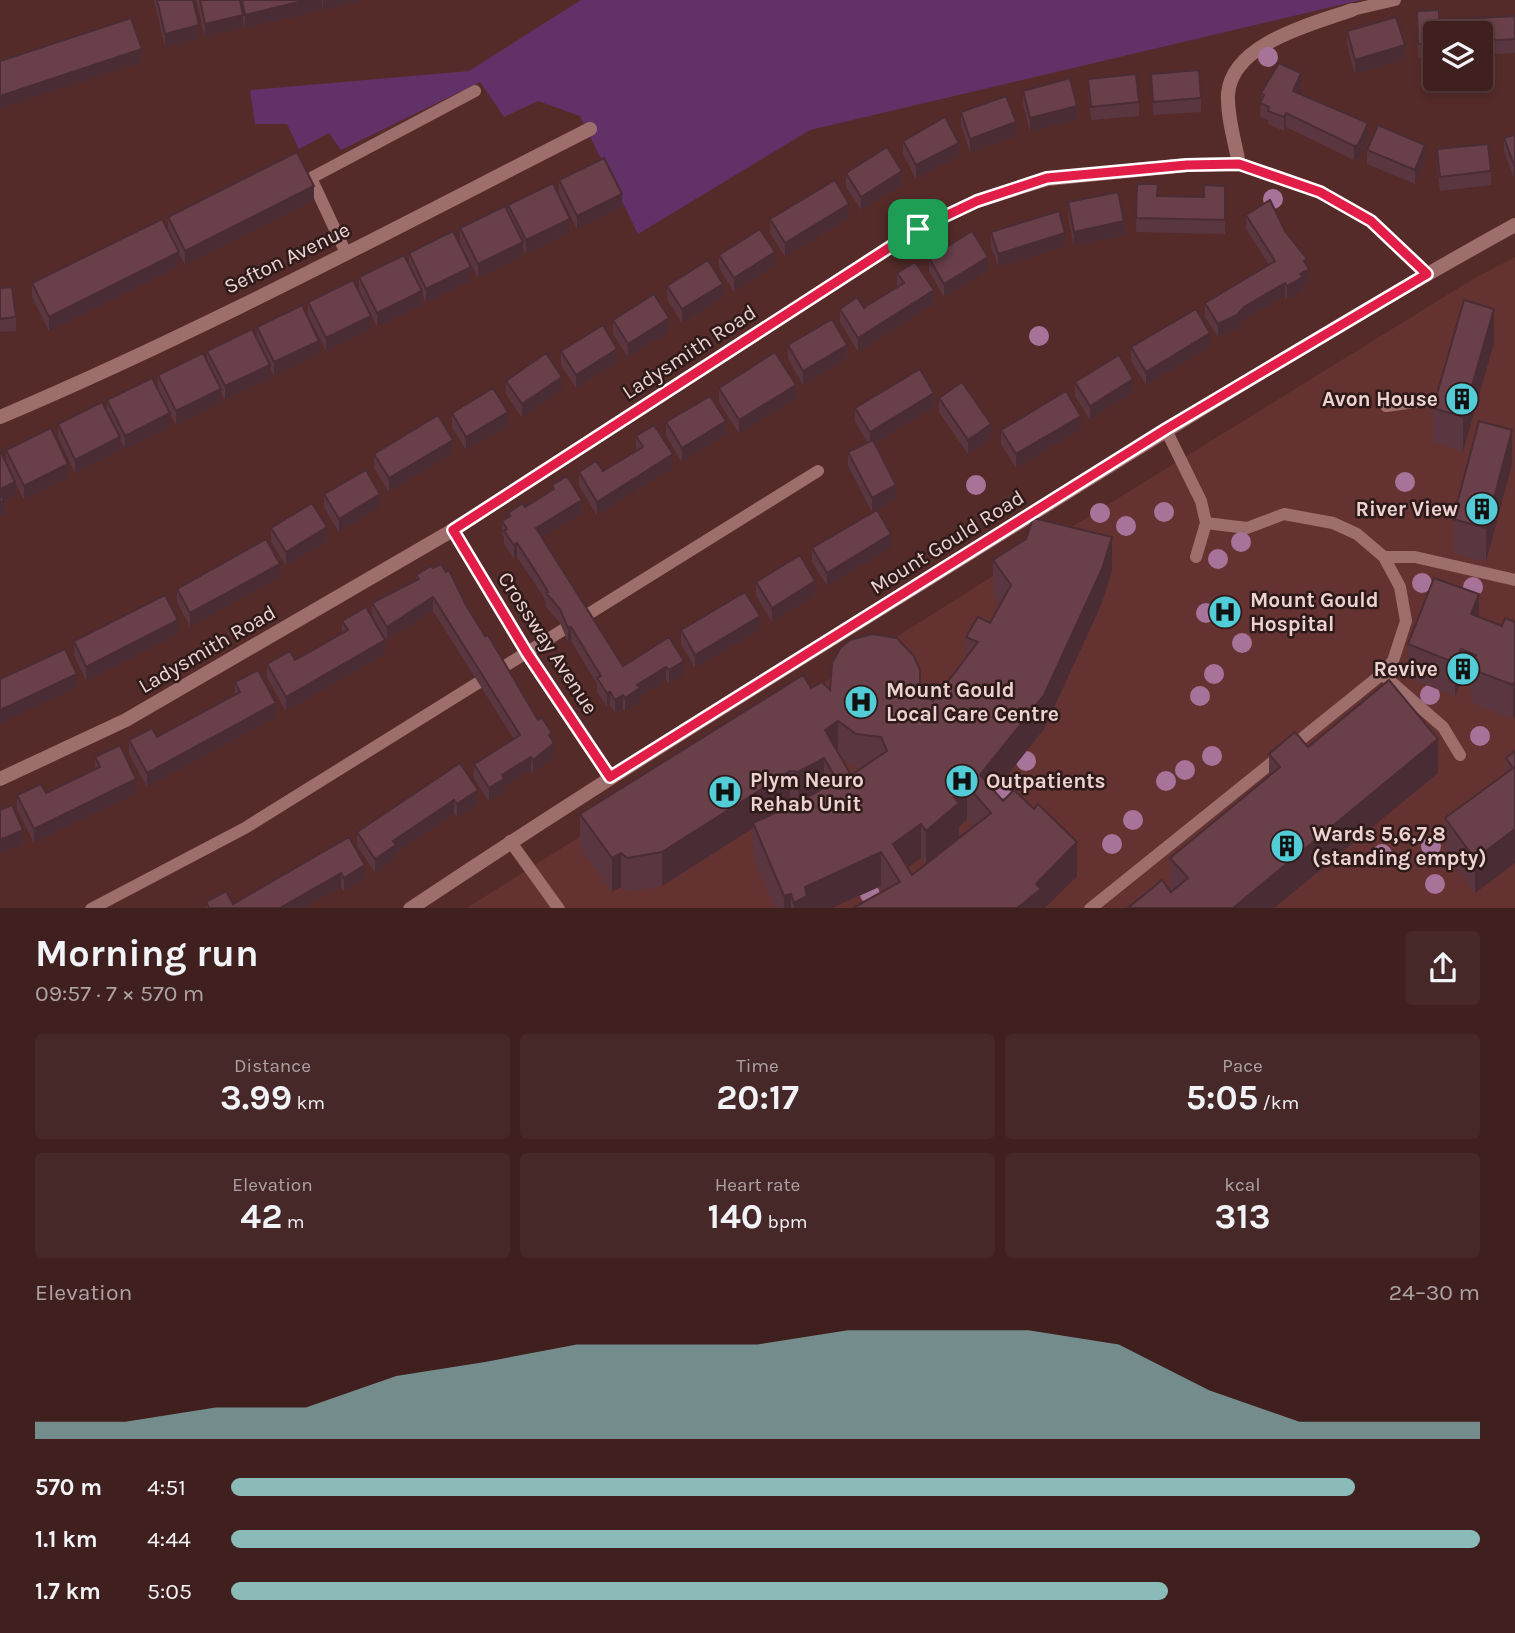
<!DOCTYPE html>
<meta charset="utf-8">
<style>
:root{--surface:#3f201f;--page:#462828;--text:#f1f3f6;--muted:#ada3a4;--line:#583e3d;--accent:#8bbbb9}
body{margin:0;font-family:Karla,sans-serif;background:var(--page);color:var(--text);height:100vh;display:flex;flex-direction:column;font-size:26px;white-space:nowrap}
*{box-sizing:border-box;margin:0}
p{font-size:23px;color:var(--muted)}
.icon{flex:none;width:38px;height:38px;fill:none;stroke:currentColor;stroke-width:2;stroke-linecap:round;stroke-linejoin:round}
.map{position:relative;height:908px;overflow:hidden}
.side{display:flex;flex-direction:column;background:var(--surface);flex:1}
.side>*{flex:none}
.fabs{position:absolute;left:1423px;top:21px;display:grid;gap:14px}
.fabs a{display:grid;place-items:center;width:70px;height:70px;border-radius:7px;background:var(--surface);box-shadow:0 4px 10px #0003,0 0 0 2px var(--line);font-size:35px}
.pin{position:absolute;display:grid;place-items:center;width:60px;height:60px;color:#fff;margin:-30px;border-radius:14px;box-shadow:0 4px 10px #0006}
.round{display:grid;place-items:center;flex:none;width:74px;height:74px;border-radius:7px;background:var(--page)}
.summary{display:flex;align-items:center;justify-content:space-between;height:119px;padding:0 35px}
h1{font-size:38px;font-weight:700;line-height:52px}
.figures{display:grid;grid-template-columns:repeat(3,1fr);gap:10px;height:119px;padding:7px 35px}
.figures div{display:grid;align-content:center;border-radius:7px;background:var(--page);text-align:center}
.figures b{font-size:35px;font-weight:700}
.figures small{font-size:19px;font-weight:400}
.figures p{font-size:19px}
.chart{height:196px;padding:14px 35px}
.chart p{display:flex;justify-content:space-between}
.chart svg{width:100%;height:126px;margin-top:7px;fill:var(--accent);opacity:.7}
ul{padding:0 35px;list-style:none;font-size:23px}
li{display:grid;grid-template-columns:112px 84px 1fr;align-items:center;height:52px}
li i{height:18px;border-radius:9px;background:var(--accent)}
.map>svg:first-child{display:block}
.built{fill:#643331}
.green{fill:#623168}
.lines{fill:none;stroke-linecap:round;stroke-linejoin:round}
.service{stroke:#9e6e6c;stroke-width:12}
.minor{stroke:#9e6e6c;stroke-width:14}
.tree{fill:#a87399}
.wall{fill:#5a3640;fill-rule:evenodd}
.shaded-wall{fill:#4a2c34}
.building{fill:#693f4a;stroke:#4a2c34;stroke-width:2;fill-rule:evenodd}
.route-casing{stroke:#fff;stroke-width:14}
.route{stroke:#e11d48;stroke-width:9}
.labels{text-anchor:middle;stroke-width:5;stroke-linejoin:round;paint-order:stroke}
.street-label{font-size:21px;fill:#eed2d0;stroke:#2d1a19}
.poi-label{font-size:21px;font-weight:bold;fill:#eed2d0;stroke:#2d1a19;text-anchor:start}
</style>
<div class="map">
<svg width="1515" height="909" viewBox="0 0 1515 909">
<rect width="100%" height="100%" fill="#542b29"/>
<path class="built" d="M1515,257V908L465,909L1036,549L1473,279Z"/>
<path class="green" d="M581,0H1361L810,130L638,234L580,116L538,101L504,117L480,82L341,150L329,133L299,149L287,124H255L250,90L469,71Z"/>
<g class="lines">
<path class="service" d="M1352,10L1395,0
M346,253L311,178L475,91
M1386,406L1423,401
M1196,557L1206,523
M1384,557H1415L1515,580
M1382,674L1443,727L1460,755
M510,841L559,909
M91,909L245,828L818,471
M1090,909L1382,674L1393,661L1406,621L1400,587L1384,557L1357,534L1333,523L1284,514L1247,528L1206,523L1201,501L1166,430"/>
<path class="minor" d="M1239,164C1235,142 1227,117 1228,94C1232,43 1313,24 1352,10
M0,417C201,332 395,228 590,129
M453,530L527,653L610,777
M0,779L126,720L453,530L918,229L977,201L1047,179L1187,165L1239,164L1320,192L1371,221L1427,274
M410,909C582,794 758,685 933,576C1126,456 1317,334 1515,225"/>
</g>
<g class="tree">
<circle cx="1268" cy="57" r="10"/>
<circle cx="1273" cy="199" r="10"/>
<circle cx="1039" cy="336" r="10"/>
<circle cx="1405" cy="482" r="10"/>
<circle cx="976" cy="485" r="10"/>
<circle cx="1164" cy="512" r="10"/>
<circle cx="1100" cy="513" r="10"/>
<circle cx="1126" cy="526" r="10"/>
<circle cx="1241" cy="542" r="10"/>
<circle cx="1218" cy="559" r="10"/>
<circle cx="1422" cy="583" r="10"/>
<circle cx="1473" cy="587" r="10"/>
<circle cx="1206" cy="613" r="10"/>
<circle cx="1242" cy="643" r="10"/>
<circle cx="1214" cy="674" r="10"/>
<circle cx="1430" cy="695" r="10"/>
<circle cx="1200" cy="696" r="10"/>
<circle cx="1480" cy="736" r="10"/>
<circle cx="1212" cy="756" r="10"/>
<circle cx="1026" cy="761" r="10"/>
<circle cx="1185" cy="770" r="10"/>
<circle cx="1166" cy="781" r="10"/>
<circle cx="1001" cy="789" r="10"/>
<circle cx="1133" cy="820" r="10"/>
<circle cx="1112" cy="844" r="10"/>
<circle cx="1431" cy="846" r="10"/>
<circle cx="1382" cy="854" r="10"/>
<circle cx="1435" cy="884" r="10"/>
<circle cx="870" cy="894" r="10"/>
</g>
<path class="wall" d="M154,0H193L199,39L165,47Z
M196,0H357V2L323,10L322,4V10L245,28L243,21V28L205,37Z
M1417,11L1439,20L1515,16V53L1480,55V33H1435V57L1418,58Z
M1347,31L1405,59L1355,74L1347,45Z
M1151,74L1201,98V112L1153,115Z
M1088,79L1139,102V116L1091,120L1088,92Z
M1301,87L1298,93L1368,137L1358,159L1354,160L1286,127L1284,131L1268,124V120L1260,117L1261,93Z
M1023,91L1077,120L1030,132L1023,104Z
M961,112L1016,136L970,152L961,126Z
M1515,135L1514,178L1504,152V138Z
M903,141L959,156L916,179L903,154Z
M1437,149L1491,171V185L1440,191L1437,163Z
M1367,150L1425,158L1415,184L1367,164Z
M846,173L902,185L861,210L846,187Z
M559,180L622,207L577,229L559,193Z
M1137,184L1158,196L1204,197L1225,186V234L1136,232Z
M314,200L185,265L179,254V266L49,331L32,297V283L168,229V217Z
M1068,202L1124,235L1074,246L1068,216Z
M508,205L570,232L526,254L523,248V256L478,278L460,242V228L508,212Z
M1246,215L1285,231L1307,266L1309,283L1303,286V291L1287,300L1285,296L1244,320L1237,329L1218,337L1205,317V303L1269,265L1246,229Z
M849,218L785,257L770,233V219Z
M991,232L1065,246L998,267L991,246Z
M409,253L471,281L426,303L422,293V305L377,327L359,291V277L409,265Z
M719,255L775,266L734,292L719,268Z
M929,258L988,270L944,297L929,271Z
M897,273L934,304L858,352L840,322V309L864,308L897,287Z
M667,286L723,298L682,323L667,299Z
M0,288L16,317V331L0,332Z
M308,302L371,329L326,351L308,315Z
M613,320L669,332L628,357L613,334Z
M257,327L319,354L274,376L270,367V378L225,400L221,392V403L176,425L158,389V375L207,361V351L257,338Z
M1494,343L1463,451L1433,442V408Z
M788,345L847,358L803,385L788,359Z
M1131,347H1210L1146,385L1131,361Z
M561,351L617,363L576,388L561,365Z
M506,381L562,390L522,418L506,394Z
M1075,382L1133,392L1090,420L1075,396Z
M719,388L796,398L739,434L719,402Z
M939,398L991,438L968,454L939,412Z
M107,400L170,427L125,449L120,440V451L75,473L58,437V424L107,411Z
M934,407L875,443L896,499L872,512L848,466V452L868,443L855,422V408Z
M452,413L508,426L466,450L452,427Z
M666,422L726,435L682,462L666,436Z
M1081,429L1016,468L1001,444V430Z
M636,436L673,468L597,515L579,486V472L603,471L636,451Z
M6,450L68,477L24,500L15,482V496L4,501V514L0,516L6,462Z
M453,453L389,492L374,468V454Z
M1512,464L1486,562L1453,553V519Z
M552,485L582,513L542,538L623,666L669,637L684,675L669,684L666,680L640,697V702L625,711L623,709L615,713L610,705L607,707L597,692V684L571,641L568,642L560,623L546,607V602L543,596L517,557L514,559L504,544V538L502,534V521L508,517V513L525,507L552,490Z
M324,494L380,507L339,532L324,508Z
M271,528L327,541L286,566L271,542Z
M812,548H891L827,586L812,562Z
M993,560L1112,571L1102,603L1044,729L994,791L1077,876L884,891L881,886L832,908H775L753,857V828L662,886L627,892L621,887L612,892L580,848V814L811,688L830,690L920,692L933,701L966,657V637L990,623L1000,605L993,594ZM841,757L856,768H860L851,775ZM967,819L973,826L959,837V827ZM921,858L925,864L912,875L908,867Z
M416,575L466,605L538,720L552,739L554,756L533,774L531,770L504,787V792L489,802L474,778V764L514,739L433,611L387,640L372,617V603L416,580Z
M280,577L190,627L177,602V589Z
M756,582L815,595L772,622L756,596Z
M1479,617L1502,626L1515,622L1513,719L1471,703V687L1461,683L1455,696L1408,678V644Z
M342,621L385,654L286,711L267,678V664L295,660L342,633Z
M681,630H760L695,668L681,644Z
M178,634L86,681L74,655V641Z
M235,682L276,717L147,787L129,754V740L157,737L235,695Z
M1308,747L1438,773L1274,908H1128L1170,890V858L1269,776V754Z
M1515,751V863L1475,893L1445,852V818L1506,773V758Z
M95,757L136,793L34,843L17,809V795L46,793L95,769Z
M460,763L478,804L457,818L454,813L396,853V859L375,873L357,846V832Z
M349,837L365,879L344,891L341,887L304,908H206V902L233,904Z"/>
<path class="shaded-wall" d="M307,0H322V10L245,28V15Z
M323,0H357V2L323,10Z
M243,15V28L205,37V24Z
M199,25V39L165,47V34Z
M1405,45V59L1355,74V60Z
M142,49V62L0,109V96Z
M1301,73V87L1293,104V91Z
M1077,106V120L1030,132V118Z
M1286,113V127L1284,131V117Z
M1016,122V136L970,152V139Z
M1368,123V137L1358,159L1354,160V146Z
M959,143V156L916,179V165Z
M1425,145V158L1415,184V170Z
M1515,164V178H1514V165Z
M902,171V185L861,210V197Z
M314,186V200L185,265V251Z
M622,194V207L577,229V216Z
M849,204V218L785,257V243Z
M570,219V232L526,254V240Z
M1124,221V235L1074,246V232Z
M1065,233V246L998,267V254Z
M523,242V256L478,278V264Z
M179,252V266L49,331V317Z
M775,252V266L734,292V278Z
M988,257V270L944,297V284Z
M1307,259V270L1309,269V283L1303,286V291L1287,300V286L1300,274L1304,261Z
M471,267V281L426,303V289Z
M1285,283V296L1244,320L1237,329L1218,337V324Z
M723,284V298L682,323V309Z
M934,290V304L858,352V338Z
M422,291V305L377,327V313Z
M1494,309V343L1463,451V417Z
M371,316V329L326,351V338Z
M669,318V332L628,357V344Z
M1210,333V347L1146,385V372Z
M319,341V354L274,376V362Z
M847,345V358L803,385V371Z
M617,349V363L576,388V375Z
M270,365V378L225,400V386Z
M562,377V390L522,418V404Z
M1133,379V392L1090,420V406Z
M796,385V398L739,434V420Z
M221,389V403L176,425V411Z
M934,393V407L870,446V432Z
M508,412V426L466,450V437Z
M170,413V427L125,449V436Z
M1081,416V429L1016,468V454Z
M726,421V435L682,462V448Z
M991,424V438L968,454V440Z
M1512,430V464L1486,562V528Z
M120,437V451L75,473V460Z
M453,440V453L389,492V478Z
M673,454V468L597,515V502Z
M68,464V477L24,500V486Z
M15,482V496L4,501V514L0,516V489Z
M896,485V499L872,512V498Z
M380,494V507L339,532V519Z
M582,500V513L536,542V528Z
M327,527V541L286,566V552Z
M891,534V548L827,586V573Z
M1112,537V571L1102,603L1044,729L984,805L980,775Z
M517,543V557L514,559V545Z
M280,564V577L190,627V613Z
M815,581V595L772,622V608Z
M1479,594V627L1471,614Z
M433,597V611L387,640V627Z
M760,616V630L695,668V655Z
M178,620V634L86,681V667Z
M571,627V641L568,642V628Z
M385,640V654L286,711V697Z
M1461,649V683L1455,696V663Z
M684,661V675L669,684V670Z
M666,667V680L640,697V702L625,711V698L637,685Z
M77,674V687L0,724V710Z
M1515,681V715L1513,719V685Z
M610,692V705L607,707V693Z
M623,695V709L615,713V700Z
M276,703V717L147,787V773Z
M838,721V755L825,730Z
M552,733V745L554,743V756L533,774V760L549,735Z
M1438,739V773L1274,908H1233Z
M531,757V770L504,787V792L489,802V788L502,775Z
M824,758V792L798,806V772Z
M790,771V805L755,827L753,823V828L662,886V852Z
M136,779V793L34,843V829Z
M967,785V819L959,827V837L926,865V831L954,797Z
M478,790V804L457,818V804Z
M454,800V813L396,853V859L375,873V859L393,841Z
M921,824V858L896,876L893,844Z
M1515,829V863L1475,893V859Z
M23,830V844L0,854V840Z
M1077,842V876L1045,908H1017L1036,884Z
M881,852V886L832,908H794V903L805,887Z
M621,853V887L612,892V858Z
M365,865V879L344,891V878Z
M341,873V887L304,908H280Z
M791,894V908H784V896Z"/>
<path class="building" d="M157,0H193L199,25L165,34Z
M200,0H240L243,15L205,24Z
M242,0H307L245,15Z
M1439,10V20L1515,16V39L1480,41V33H1435V43L1418,44L1417,11Z
M1396,17L1405,45L1355,60L1347,31Z
M131,18L142,49L0,96V61Z
M1279,63L1301,73L1293,91L1368,123L1358,145L1354,146L1286,113L1284,117L1268,111L1269,107L1260,103L1264,95L1261,93Z
M1199,70L1201,98L1153,102L1151,74Z
M1136,74L1139,102L1091,107L1088,79Z
M1070,78L1077,106L1030,118L1023,91Z
M1006,96L1016,122L970,139L961,112Z
M945,117L959,143L916,165L903,141Z
M1378,125L1425,145L1415,170L1367,150Z
M1515,135V164L1514,165L1504,138Z
M1488,144L1491,171L1440,177L1437,149Z
M887,147L902,171L861,197L846,173Z
M297,152L314,186L185,251L168,217Z
M604,158L622,194L577,216L559,180Z
M835,180L849,204L785,243L770,219Z
M553,183L570,219L526,240L508,205Z
M1137,184H1158L1157,196L1204,197V185L1225,186V220L1136,218Z
M1118,192L1124,221L1074,232L1068,202Z
M1270,200L1285,231L1307,259L1304,261L1309,269L1300,274L1303,277L1287,286L1285,283L1244,307L1237,315L1218,324L1205,303L1275,261L1246,215Z
M505,206L523,242L478,264L460,228Z
M1059,211L1065,233L998,254L991,232Z
M162,219L179,252L49,317L32,283Z
M760,229L775,252L734,278L719,255Z
M453,231L471,267L426,289L409,253Z
M972,231L988,257L944,284L929,258Z
M404,255L422,291L377,313L359,277Z
M708,260L723,284L682,309L667,286Z
M915,262L934,290L858,338L840,309L857,297L864,308L868,305L904,283L897,273Z
M353,280L371,316L326,338L308,302Z
M12,287L16,317L0,319V288Z
M654,294L669,318L628,344L613,320Z
M1464,300L1494,309L1463,417L1433,408Z
M302,305L319,341L274,362L257,327Z
M1196,309L1210,333L1146,372L1131,347Z
M832,319L847,345L803,371L788,345Z
M603,325L617,349L576,375L561,351Z
M252,329L270,365L225,386L207,351Z
M775,352L796,385L739,420L719,388Z
M203,353L221,389L176,411L158,375Z
M546,353L562,377L522,404L506,381Z
M1119,355L1133,379L1090,406L1075,382Z
M920,369L934,393L870,432L855,408Z
M152,378L170,413L125,436L107,400Z
M962,382L991,424L968,440L939,398Z
M493,388L508,412L466,437L452,413Z
M1066,391L1081,416L1016,454L1001,430Z
M710,396L726,421L682,448L666,422Z
M102,402L120,437L75,460L58,424Z
M438,415L453,440L389,478L374,454Z
M1479,421L1512,430L1486,528L1453,519Z
M654,425L673,454L597,502L579,472L596,461L603,471L643,447L636,436Z
M51,428L68,464L24,486L6,450Z
M873,440L896,485L872,498L848,452Z
M0,450L15,482L0,489Z
M366,470L380,494L339,519L324,494Z
M567,476L582,500L536,528L623,666L669,637L684,661L669,670L666,667L637,685L640,688L625,698L623,695L615,700L610,692L607,693L597,678L601,676L571,627L568,628L560,609L546,593L548,592L543,583L517,543L514,545L504,531L507,529L502,521L510,516L508,513L523,503L525,507L554,489L552,485Z
M0,493L4,501L0,502Z
M312,503L327,527L286,552L271,528Z
M877,510L891,534L827,573L812,548Z
M1033,518L1112,537L1102,569L1044,695L980,775L1003,801L1014,790L1034,809L1038,804L1077,842L1036,884L1041,889L1017,908H853L900,882L881,852L805,887L807,896L794,903L791,894L784,896L753,823L801,801L837,780L824,758L798,772L790,771L662,852L627,858L621,853L612,858L580,814L803,675L811,688L822,682L830,690L832,663L841,647L850,640L872,634L897,638L914,656L920,670V692L933,701L978,642L966,637L978,617L990,623L1011,585L993,560L1026,539ZM838,721L856,734L881,737L887,751L851,775L825,730ZM967,785L991,813L912,875L893,844L921,824L926,831L959,803L954,797Z
M266,539L280,564L190,613L177,589Z
M800,555L815,581L772,608L756,582Z
M441,564L446,572L449,570L466,605L485,636L488,635L538,720L542,718L552,733L549,735L554,743L533,760L531,757L502,775L504,779L489,788L474,764L520,735L433,597L387,627L372,603L419,579L416,575L431,566L433,568Z
M1434,578L1479,594L1471,614L1502,626L1505,618L1515,622V681L1513,685L1471,669L1476,655L1461,649L1455,663L1408,644Z
M745,592L760,616L695,655L681,630Z
M165,595L178,620L86,667L74,641Z
M366,607L385,640L286,697L267,664L290,651L295,660L322,645L348,630L342,621Z
M65,649L77,674L0,710V679Z
M258,670L276,703L147,773L129,740L152,728L157,737L240,692L235,682Z
M1389,680L1438,739L1233,908H1128L1162,880L1171,892L1188,878L1170,858L1280,767L1269,754L1295,732L1308,747Z
M120,745L136,779L34,829L17,795L41,784L46,793L100,767L95,757Z
M1515,751V829L1475,859L1445,818L1513,768L1506,758Z
M460,763L478,790L457,804L454,800L393,841L396,845L375,859L357,832Z
M12,805L23,830L0,840V810Z
M349,837L365,865L344,878L341,873L280,908H209L206,902L226,891L233,904Z"/>
<g class="lines">
<defs>
<path id="route" d="M1239,164L1320,192L1371,221L1427,274L1166,429L610,777L527,653L453,530L918,229L977,201L1047,178L1187,165Z"/>
</defs>
<use href="#route" class="route-casing"/>
<use href="#route" class="route"/>
</g>
<defs>
<symbol id="building-disc" viewBox="-11 -11 22 22"><circle r="9.5" fill="#52ccd6" stroke="#2d1a19"/><path d="M-4-6H4V6H1V3H-1V6H-4ZM-2.5-4.3h1.7v1.8h-1.7ZM.8-4.3h1.7v1.8H.8ZM-2.5-1h1.7V.8h-1.7ZM.8-1h1.7V.8H.8Z" fill="#111"/></symbol>
<symbol id="hospital-disc" viewBox="-11 -11 22 22"><circle r="9.5" fill="#52ccd6" stroke="#2d1a19"/><path d="M-5-5h3v3.5h4V-5h3V5h-3V1.5h-4V5h-3Z" fill="#111"/></symbol>
</defs>
<g fill-rule="evenodd">
<use href="#building-disc" x="1443" y="380" width="38" height="38"/>
<use href="#building-disc" x="1463" y="490" width="38" height="38"/>
<use href="#hospital-disc" x="1206" y="593" width="38" height="38"/>
<use href="#building-disc" x="1444" y="650" width="38" height="38"/>
<use href="#hospital-disc" x="842" y="683" width="38" height="38"/>
<use href="#hospital-disc" x="943" y="762" width="38" height="38"/>
<use href="#hospital-disc" x="706" y="773" width="38" height="38"/>
<use href="#building-disc" x="1268" y="827" width="38" height="38"/>
</g>
<g class="labels">
<g class="street-label">
<text transform="translate(287 258) rotate(-26)" y="7">Sefton Avenue</text>
<text transform="translate(689 352) rotate(-33)" y="7">Ladysmith Road</text>
<text transform="translate(947 542) rotate(-32)" y="7">Mount Gould Road</text>
<text transform="translate(548 643) rotate(57)" y="7">Crossway Avenue</text>
<text transform="translate(207 649) rotate(-30)" y="7">Ladysmith Road</text>
</g>
<g class="poi-label">
<text x="1438" y="406" text-anchor="end">Avon House</text>
<text x="1458" y="516" text-anchor="end">River View</text>
<text x="1250" y="607">Mount Gould<tspan x="1250" dy="24">Hospital</tspan></text>
<text x="1438" y="676" text-anchor="end">Revive</text>
<text x="886" y="697">Mount Gould<tspan x="886" dy="24">Local Care Centre</tspan></text>
<text x="750" y="787">Plym Neuro<tspan x="750" dy="24">Rehab Unit</tspan></text>
<text x="986" y="788">Outpatients</text>
<text x="1312" y="841">Wards 5,6,7,8<tspan x="1312" dy="24">(standing empty)</tspan></text>
</g>
</g>
</svg>
<div class="fabs">
<a><svg class="icon" aria-label="layers" viewBox="0 0 24 24"><path d="M12 4l9 5-9 5-9-5zM3 14l9 5 9-5"/></svg></a>
</div>
<div class="pin" style="left:918px;top:229px;background:#1e9e55"><svg class="icon" aria-label="arrive" viewBox="0 0 24 24"><path d="M6 21V4h12l-3 4 3 4H6"/></svg></div>
</div>
<section class="side">
<div class="summary"><div><h1>Morning run</h1><p>09:57 · 7 × 570 m</p></div><a class="round"><svg class="icon" aria-label="share" viewBox="0 0 24 24"><path d="M12 15V3M7 8l5-5 5 5M5 13v7h14v-7"/></svg></a></div>
<div class="figures">
<div><p>Distance</p><b>3.99<small> km</small></b></div>
<div><p>Time</p><b>20:17</b></div>
<div><p>Pace</p><b>5:05<small> /km</small></b></div>
</div>
<div class="figures">
<div><p>Elevation</p><b>42<small> m</small></b></div>
<div><p>Heart rate</p><b>140<small> bpm</small></b></div>
<div><p>kcal</p><b>313</b></div>
</div>
<div class="chart"><p><span>Elevation</span>24–30 m</p>
<svg viewBox="0 0 160 44" preserveAspectRatio="none"><path d="M0 44V38L10 38L20 33L30 33L40 22L50 17L60 11L70 11L80 11L90 6L100 6L110 6L120 11L130 27L140 38L150 38L160 38V44z"/></svg>
</div>
<ul>
<li><b>570 m</b>4:51<i style="width:90%"></i></li>
<li><b>1.1 km</b>4:44<i style="width:100%"></i></li>
<li><b>1.7 km</b>5:05<i style="width:75%"></i></li>
</ul>
</section>
